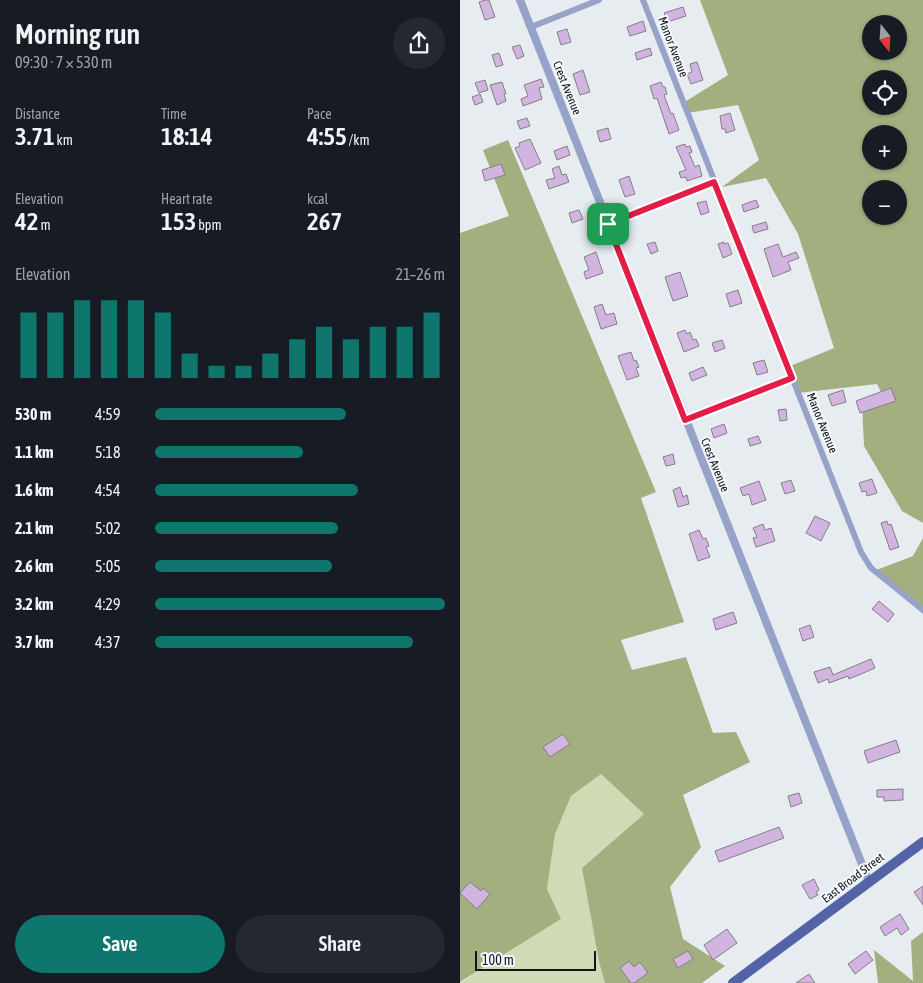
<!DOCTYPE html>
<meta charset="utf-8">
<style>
:root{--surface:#171b24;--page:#242831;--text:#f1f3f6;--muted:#9ea1a6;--accent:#0f766e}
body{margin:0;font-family:"Asap Condensed",sans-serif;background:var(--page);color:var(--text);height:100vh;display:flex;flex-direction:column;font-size:19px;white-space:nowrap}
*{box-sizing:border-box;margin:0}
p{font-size:16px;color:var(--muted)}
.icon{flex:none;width:28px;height:28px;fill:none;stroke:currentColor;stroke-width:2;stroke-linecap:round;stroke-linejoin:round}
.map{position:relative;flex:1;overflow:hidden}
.sheet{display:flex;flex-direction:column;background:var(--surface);width:460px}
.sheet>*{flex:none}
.needle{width:32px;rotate:163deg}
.buttons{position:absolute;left:402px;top:15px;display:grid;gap:10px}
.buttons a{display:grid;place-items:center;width:45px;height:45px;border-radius:50%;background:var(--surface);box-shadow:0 1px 4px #0004;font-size:25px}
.scale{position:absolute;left:15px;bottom:12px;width:121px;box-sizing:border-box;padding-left:5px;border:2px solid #141517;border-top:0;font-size:14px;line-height:18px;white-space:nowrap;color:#141517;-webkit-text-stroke:4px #f5f9fe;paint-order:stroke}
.pin{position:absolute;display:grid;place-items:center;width:42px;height:42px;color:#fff;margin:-21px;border-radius:10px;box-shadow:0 2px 8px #0006}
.round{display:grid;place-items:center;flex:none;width:52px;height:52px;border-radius:26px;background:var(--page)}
.overview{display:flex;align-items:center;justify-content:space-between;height:85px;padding:0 15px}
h1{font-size:28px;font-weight:600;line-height:38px}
.metrics{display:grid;grid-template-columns:repeat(3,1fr);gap:8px;height:85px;padding:5px 15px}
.metrics div{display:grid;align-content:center}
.metrics b{font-size:25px;font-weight:600}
.metrics small{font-size:14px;font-weight:400}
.metrics p{font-size:14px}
.chart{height:140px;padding:10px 15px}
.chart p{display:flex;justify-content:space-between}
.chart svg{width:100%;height:90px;margin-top:5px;stroke:var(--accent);stroke-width:6}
.cta{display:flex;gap:10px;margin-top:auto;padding:10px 15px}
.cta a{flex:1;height:58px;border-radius:30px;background:var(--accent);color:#fff;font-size:20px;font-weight:600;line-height:58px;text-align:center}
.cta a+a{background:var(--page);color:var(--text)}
ul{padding:0 15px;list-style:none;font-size:16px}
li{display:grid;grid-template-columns:80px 60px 1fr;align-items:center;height:38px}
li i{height:12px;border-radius:6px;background:var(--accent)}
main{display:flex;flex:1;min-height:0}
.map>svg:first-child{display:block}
.green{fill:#d0dab4}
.forest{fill:#a4af80;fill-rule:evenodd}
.building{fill:#d1b5e0;stroke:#837f84}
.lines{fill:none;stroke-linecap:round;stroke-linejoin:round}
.minor{stroke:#97a2c8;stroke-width:6}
.tertiary{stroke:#97a2c8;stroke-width:8}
.primary{stroke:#5363a6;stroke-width:10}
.route-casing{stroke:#fff;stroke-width:10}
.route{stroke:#e11d48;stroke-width:6}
.labels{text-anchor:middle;stroke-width:4;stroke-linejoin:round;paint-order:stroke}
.street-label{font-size:12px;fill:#141517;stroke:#f5f9fe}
</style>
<main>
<section class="sheet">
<div class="overview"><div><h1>Morning run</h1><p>09:30 · 7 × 530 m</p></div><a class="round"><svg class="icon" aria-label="share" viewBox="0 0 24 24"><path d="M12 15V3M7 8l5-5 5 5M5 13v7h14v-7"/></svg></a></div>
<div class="metrics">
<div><p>Distance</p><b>3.71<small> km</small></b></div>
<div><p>Time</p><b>18:14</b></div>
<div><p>Pace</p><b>4:55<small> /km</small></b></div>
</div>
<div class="metrics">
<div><p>Elevation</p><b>42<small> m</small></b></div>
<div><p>Heart rate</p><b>153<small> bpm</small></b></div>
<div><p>kcal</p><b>267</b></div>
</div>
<div class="chart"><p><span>Elevation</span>21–26 m</p>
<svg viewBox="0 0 160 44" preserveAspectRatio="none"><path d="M5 44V12M15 44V12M25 44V6M35 44V6M45 44V6M55 44V12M65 44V32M75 44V38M85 44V38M95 44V32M105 44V25M115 44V19M125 44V25M135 44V19M145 44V19M155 44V12"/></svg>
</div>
<ul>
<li><b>530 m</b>4:59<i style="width:66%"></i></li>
<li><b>1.1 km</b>5:18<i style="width:51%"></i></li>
<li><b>1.6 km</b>4:54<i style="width:70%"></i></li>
<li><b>2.1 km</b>5:02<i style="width:63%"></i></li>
<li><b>2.6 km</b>5:05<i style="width:61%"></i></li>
<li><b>3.2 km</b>4:29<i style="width:100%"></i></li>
<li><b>3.7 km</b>4:37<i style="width:89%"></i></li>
</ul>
<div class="cta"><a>Save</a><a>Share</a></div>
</section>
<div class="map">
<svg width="463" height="983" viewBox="0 0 463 983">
<rect width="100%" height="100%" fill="#e7ecf1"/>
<path class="green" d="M141,774L184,814L122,868L139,962L145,983H0L101,919L87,889L95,834L111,796Z"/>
<path class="forest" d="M240,0H463V523L442,511L404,446L402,404L422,394L417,384L338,393L328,367L374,348L338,234L306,178L262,187L299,160L278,105L227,113L223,103L268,75ZM411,24H439V51H411ZM411,79H439V106H411ZM411,134H439V161H411ZM411,189H439V216H411Z
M48,140L196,492L181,498L224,622L161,640L172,670L226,657L253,733L276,732L290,762L223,795L241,847L210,887L223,939L265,966L242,983H145L139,962L122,868L184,814L141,774L111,796L95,834L87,889L101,919L0,982V233L49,216L23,150Z
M463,538V614L414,571L453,556Z
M463,932V983H418L414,950L453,981L451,941Z"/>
<path class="building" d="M25,0H29L35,17L25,20L19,2Z
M223,7L226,16L207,22L204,13Z
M183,21L186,31L170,36L167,27Z
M107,29L111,42L101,45L97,32Z
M60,45L64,56L57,59L52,47Z
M190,48L192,55L177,60L175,53Z
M39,53L43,65L36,67L32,55Z
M237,62L243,80L231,84L227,74L232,72L230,64Z
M123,70L130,92L120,95L113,74Z
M81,79L84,87L79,88L82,99L63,106L61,99L68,96L64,85Z
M25,80L28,90L19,93L15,83Z
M42,82L46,94H44L46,101L37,105L30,85Z
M201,82L203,87H205L207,94L204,95L211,114L213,113L219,130L209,134L197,98L194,99L190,86Z
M20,94L23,102L15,105L12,97Z
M270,113L275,130L266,133L265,129H262L260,116Z
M67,118L70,126L60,129L57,121Z
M148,128L151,139L140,142L137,131Z
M70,139L81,163L65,170L55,148L60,146L59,143Z
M225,144L226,147L230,146L232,152L229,153L235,167L239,165L242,176L227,181L226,177L221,178L219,172L226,170L216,147Z
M107,146L110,155L97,160L94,151Z
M41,164L45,175L25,181L22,170Z
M99,166L102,175L106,174L109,182L89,189L86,180L95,178L92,169Z
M169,176L175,194L165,197L159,180Z
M296,200L299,207L284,212L282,205Z
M246,201L249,212L241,215L237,203Z
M119,210L123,219L112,223L109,213Z
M306,222L308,229L294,233L292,226Z
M195,242L198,251L191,254L187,244Z
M264,242V244L268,243L272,254L263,258L258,244Z
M318,244L323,257L336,252L339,258L328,262L331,270L313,277L304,249Z
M136,252L143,273L126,279L124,272L129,270L124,257Z
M220,272L228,296L213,301L205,277Z
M278,290L282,303L270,307L266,294Z
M142,304L146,315L154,313L157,324L141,329L134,307Z
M225,330L227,334L230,332L233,340L236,339L239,346L224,352L217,333Z
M262,340L265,348L255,352L252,343Z
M171,352L174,361L176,360L179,367L176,368L179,376L167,380L158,356Z
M304,360L308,372L297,375L293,363Z
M243,367L247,375L232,381L229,373Z
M431,388L436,401L400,413L396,401Z
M383,390L386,402L372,406L368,395Z
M326,409L327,420L320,421L318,410Z
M264,424L267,433L254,438L251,429Z
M298,436L301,443L290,446L288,439Z
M213,454L215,464L206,466L203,457Z
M412,479L417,493L407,496L406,491L402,492L399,483Z
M331,480L335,491L325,494L321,483Z
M299,481L306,500L292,505L289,494L283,496L280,488Z
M220,487L223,497L227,495L229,504L218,507L213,490Z
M355,516L370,523L361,541L346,533Z
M427,521L428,525L431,524L439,547L430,550L421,523Z
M303,524L305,530L311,528L315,541L296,547L293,538L297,537L293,528Z
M239,530L243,539L246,538L249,546L246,547L250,557L238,561L229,534Z
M419,601L434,614L428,622L412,609Z
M273,612L277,623L256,630L253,619Z
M350,625L354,637L343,641L339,629Z
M411,659L415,668L389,679L388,676L369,683L368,679L358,683L354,672L370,667L373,675Z
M103,734L110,744L90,757L83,747Z
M436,740L440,752L408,763L404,751Z
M443,789V800L424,801V797H417V790Z
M339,793L342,803L331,807L328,796Z
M319,827L324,838L259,862L255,851Z
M354,879L359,890L356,892L358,895L350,899L342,885Z
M10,882L21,891L23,888L30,894L17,909L0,893Z
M463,886V905L454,892Z
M440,914L449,929L441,935L437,928L425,936L420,927Z
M267,929L277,943L253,960L244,945Z
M228,951L233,959L218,968L213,959Z
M406,951L413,960L395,974L388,964Z
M169,961L174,967L180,962L188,973L174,983H171L160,968Z
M349,974L355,983H336Z"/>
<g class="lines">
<path class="minor" d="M183,0L401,552L411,568L463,610
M71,27L139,0
M149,224L254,182
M225,420L332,378"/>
<path class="tertiary" d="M60,0L409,882"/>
<path class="primary" d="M273,983L463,842"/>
</g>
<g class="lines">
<defs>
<path id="route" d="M254,182L332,378L225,420L148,224Z"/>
</defs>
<use href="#route" class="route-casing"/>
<use href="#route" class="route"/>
</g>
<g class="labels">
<g class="street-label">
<text transform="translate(213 47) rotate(69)" y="4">Manor Avenue</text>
<text transform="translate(107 88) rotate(68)" y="4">Crest Avenue</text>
<text transform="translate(362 423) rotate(68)" y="4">Manor Avenue</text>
<text transform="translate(255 465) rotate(68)" y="4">Crest Avenue</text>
<text transform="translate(393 878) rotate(-37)" y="4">East Broad Street</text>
</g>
</g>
</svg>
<div class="buttons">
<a><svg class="needle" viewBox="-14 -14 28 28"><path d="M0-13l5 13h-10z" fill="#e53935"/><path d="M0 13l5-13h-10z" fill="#9ea1a6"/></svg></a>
<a><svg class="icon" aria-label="locate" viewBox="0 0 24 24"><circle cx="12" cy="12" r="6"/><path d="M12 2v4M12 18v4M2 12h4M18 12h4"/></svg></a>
<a>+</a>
<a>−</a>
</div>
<div class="scale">100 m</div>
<div class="pin" style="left:148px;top:224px;background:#1e9e55"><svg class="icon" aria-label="arrive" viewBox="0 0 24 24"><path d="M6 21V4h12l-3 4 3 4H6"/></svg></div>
</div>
</main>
